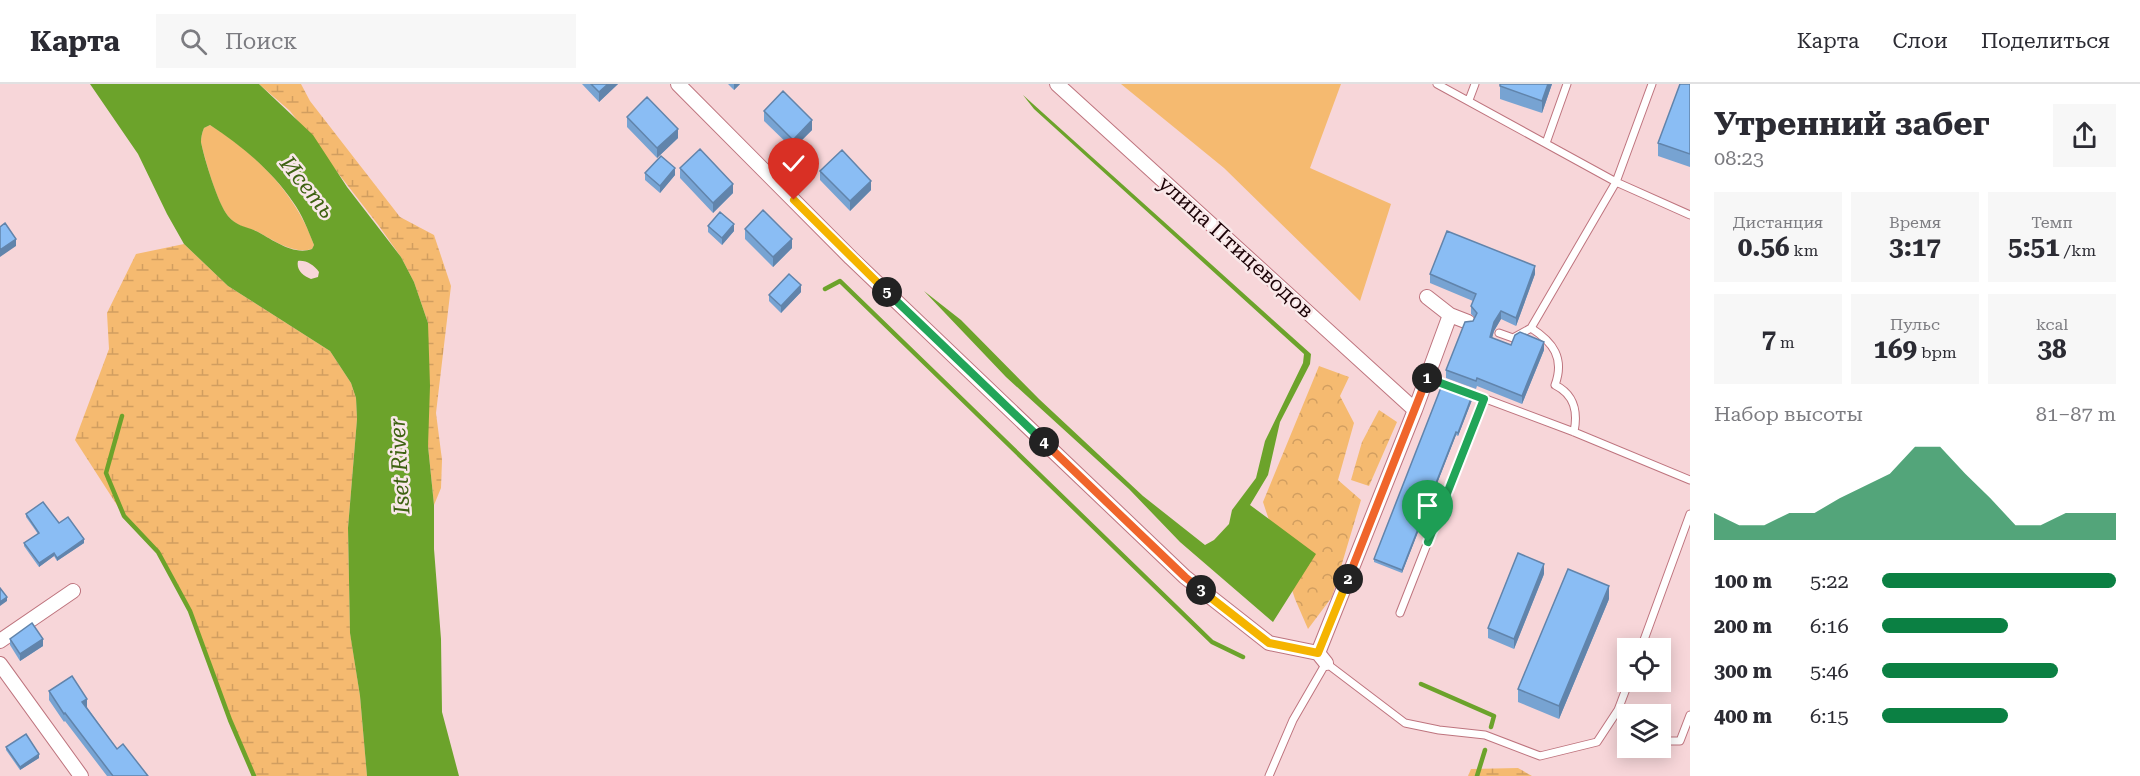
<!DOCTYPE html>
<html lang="ru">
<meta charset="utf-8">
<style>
:root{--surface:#fff;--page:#f7f7f7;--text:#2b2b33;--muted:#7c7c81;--line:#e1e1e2;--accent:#0b8043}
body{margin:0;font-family:"Roboto Serif",serif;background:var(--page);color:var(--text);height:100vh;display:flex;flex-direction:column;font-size:22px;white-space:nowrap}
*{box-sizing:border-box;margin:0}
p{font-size:20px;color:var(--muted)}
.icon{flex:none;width:33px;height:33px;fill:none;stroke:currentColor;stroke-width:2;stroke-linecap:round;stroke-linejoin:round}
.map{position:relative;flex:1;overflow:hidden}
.side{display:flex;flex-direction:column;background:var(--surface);width:450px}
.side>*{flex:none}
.buttons{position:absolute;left:1617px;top:554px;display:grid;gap:12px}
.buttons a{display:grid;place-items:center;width:54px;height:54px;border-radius:0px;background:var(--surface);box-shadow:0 3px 15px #0003;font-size:30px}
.pin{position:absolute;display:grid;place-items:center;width:51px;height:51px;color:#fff;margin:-62px -26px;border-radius:50% 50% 50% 0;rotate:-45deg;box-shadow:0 0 6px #0007}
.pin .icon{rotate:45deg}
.km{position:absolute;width:30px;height:30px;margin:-15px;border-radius:50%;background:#222;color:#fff;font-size:16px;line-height:30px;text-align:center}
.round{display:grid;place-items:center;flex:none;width:63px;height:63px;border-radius:0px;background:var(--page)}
.summary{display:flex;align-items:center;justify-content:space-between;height:102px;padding:0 24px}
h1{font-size:33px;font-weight:700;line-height:45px}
.figures{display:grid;grid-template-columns:repeat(3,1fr);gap:9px;height:102px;padding:6px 24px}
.figures div{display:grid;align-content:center;border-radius:0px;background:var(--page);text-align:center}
.figures b{font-size:26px;font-weight:700}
.figures small{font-size:16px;font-weight:400}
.figures p{font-size:16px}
.chart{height:168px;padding:12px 24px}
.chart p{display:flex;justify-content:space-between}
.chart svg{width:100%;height:108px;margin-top:6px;fill:var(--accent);opacity:.7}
ul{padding:0 24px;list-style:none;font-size:20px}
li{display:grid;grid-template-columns:96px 72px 1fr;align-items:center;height:45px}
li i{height:15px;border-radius:8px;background:var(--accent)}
header{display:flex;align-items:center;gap:36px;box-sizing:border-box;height:84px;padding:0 30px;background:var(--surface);border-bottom:2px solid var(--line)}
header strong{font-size:28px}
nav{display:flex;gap:33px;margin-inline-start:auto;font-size:21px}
.search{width:420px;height:54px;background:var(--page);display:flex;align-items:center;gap:15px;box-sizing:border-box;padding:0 21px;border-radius:0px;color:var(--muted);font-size:22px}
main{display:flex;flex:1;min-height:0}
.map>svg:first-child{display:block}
.grass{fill:#f5ba70}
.forest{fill:url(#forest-crowns)}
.wetland{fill:url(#wetland-marsh)}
.water{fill:#6ca32b;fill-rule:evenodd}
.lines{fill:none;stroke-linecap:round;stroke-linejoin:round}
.stream{stroke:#6ca32b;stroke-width:4.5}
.service-casing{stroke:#be747e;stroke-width:9}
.minor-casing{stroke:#be747e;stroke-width:16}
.service{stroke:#fff;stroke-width:7}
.minor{stroke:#fff;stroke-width:14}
.wall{fill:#77a3d2}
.shaded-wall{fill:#6184ab}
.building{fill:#8abdf4;stroke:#6184ab;stroke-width:1.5}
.split-1-casing{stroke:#fff;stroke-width:12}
.split-2-casing{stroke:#fff;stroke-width:12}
.split-3-casing{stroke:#fff;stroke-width:12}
.split-4-casing{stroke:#fff;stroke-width:12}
.split-5-casing{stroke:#fff;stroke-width:12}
.split-6-casing{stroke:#fff;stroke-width:12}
.split-1{stroke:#22a559;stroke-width:8}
.split-2{stroke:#f0652b;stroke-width:8}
.split-3{stroke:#f5b400;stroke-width:8}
.split-4{stroke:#f0652b;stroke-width:8}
.split-5{stroke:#22a559;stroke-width:8}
.split-6{stroke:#f5b400;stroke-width:8}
.labels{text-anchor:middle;stroke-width:5;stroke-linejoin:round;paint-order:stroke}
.street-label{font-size:21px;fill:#1c0307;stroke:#f9e8e9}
.water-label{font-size:22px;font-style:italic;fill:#3e6212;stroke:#f9e8e9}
</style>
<header>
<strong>Карта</strong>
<div class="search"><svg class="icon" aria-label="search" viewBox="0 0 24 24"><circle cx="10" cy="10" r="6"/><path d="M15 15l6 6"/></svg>Поиск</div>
<nav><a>Карта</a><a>Слои</a><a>Поделиться</a></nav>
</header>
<main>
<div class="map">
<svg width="1690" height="692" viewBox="0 0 1690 692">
<defs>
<pattern id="forest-crowns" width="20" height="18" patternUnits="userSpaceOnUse" patternTransform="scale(1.5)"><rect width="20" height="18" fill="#f5ba70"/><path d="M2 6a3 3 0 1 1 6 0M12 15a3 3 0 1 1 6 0" fill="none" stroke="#d19e60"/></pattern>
<pattern id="wetland-marsh" width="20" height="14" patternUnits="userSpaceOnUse" patternTransform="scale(1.5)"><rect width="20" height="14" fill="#f5ba70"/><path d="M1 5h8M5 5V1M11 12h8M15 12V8" fill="none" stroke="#d19e60"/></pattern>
</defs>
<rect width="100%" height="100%" fill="#f7d6d9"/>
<path class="grass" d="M1121,0H1341L1310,84L1391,120L1360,217L1224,84Z
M210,41C255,69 296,109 314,161L312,165C293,171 272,155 256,147C245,143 236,142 228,132C218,121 204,73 201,58C201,53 202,49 204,44Z"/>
<path class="forest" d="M1319,282L1349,293L1340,312L1354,339L1338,396L1361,416L1332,513L1308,545L1295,515L1263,418Z
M1379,326L1397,338L1369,402L1351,396L1362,358Z"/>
<path class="wetland" d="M259,0H301L310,17L400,133L434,151L451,202L436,329L442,376L441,404L434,421L428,362V239L414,198L401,173L379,142L290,27Z
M184,160L228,202L330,267L351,299L356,314L357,335L348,444L350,548L360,612L367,692H254L230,636L190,527L158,468L124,432L75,356L109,265L107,229L136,170Z
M1518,684L1532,692H1468L1471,685Z"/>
<path class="water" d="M90,0H259L313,51L347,103L401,173L414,198L428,239L430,302L428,362L434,421V465L441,555L442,628L459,692H367L360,612L350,549L348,444L357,335L356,314L351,299L330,267L228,202L184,160L167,130L138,70ZM210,41C241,61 272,87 293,118C302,130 308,146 314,161L312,165C293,172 272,155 256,147C245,142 236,142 228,132C218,120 204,74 201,58C201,53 202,49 204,44ZM298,177C306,176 314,181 319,188L318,193L311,195C303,192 296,186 298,177Z
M1023,11L1311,270L1310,280L1280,338L1268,391L1250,421L1316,470L1273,538L1180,458L1129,405L1006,293L924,207L961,236L1039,315L1143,412L1205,461L1214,456L1229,440L1232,426L1256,394L1265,357L1303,279L1304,270L1034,25Z"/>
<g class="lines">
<path class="stream" d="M825,205L840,197L1212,558L1243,573
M122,332L106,389L124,432L158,468L190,527L230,636L254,692
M1421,600L1494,632L1491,643
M1477,692L1485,666"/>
<defs>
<path id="service" d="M1437,0L1616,98L1531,244C1553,258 1565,274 1555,301C1575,311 1578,328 1574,348
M1652,0L1616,98L1690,131
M1469,16L1475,0
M1546,59L1567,0
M1499,249L1513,254L1531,244
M1427,293L1574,348L1690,396
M1400,529L1484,315
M1641,564L1690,430
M1628,640L1618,626L1629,597
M1660,657H1680L1690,631
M1269,692L1293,636L1326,579L1405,639L1439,646L1485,651L1540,672L1597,658L1618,626"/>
<path id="minor" d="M678,0L851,174L1185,493L1269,559L1318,569
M1057,0L1415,326
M1427,213L1450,231
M0,557L73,507
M1326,579L1318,569L1415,326L1450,231L1468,238
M0,580L81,692"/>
</defs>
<use href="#service" class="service-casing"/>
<use href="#minor" class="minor-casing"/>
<use href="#service" class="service"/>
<use href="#minor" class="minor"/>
</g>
<path class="wall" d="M582,0H618L599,18Z
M728,0H740L734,6Z
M1552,0L1542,29L1500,15V2Z
M1690,0V83L1658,72V59Z
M764,27L812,46L793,65L764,37Z
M627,33L678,54L657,74L627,43Z
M680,84L733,109L713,129L680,94Z
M820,87L871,106L850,127L820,96Z
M645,89L675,91L660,109L645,96Z
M708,142L734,147L722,161L708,148Z
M745,145L792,164L773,183L745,155Z
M1430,190H1535L1516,242L1501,235L1494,247L1492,254L1511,261L1544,266L1522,320L1477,302L1476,305L1446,294V286L1475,234L1471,230V222L1473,217L1430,199Z
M801,208L781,229L769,217V211Z
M1472,316L1458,352L1456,351L1402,489L1374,478V475Z
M26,430L59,439L84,459L57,477L54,472L39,483L24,462V459L38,450L26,433Z
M1544,490L1514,565L1488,554V544Z
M1609,515L1559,635L1518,618V605Z
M10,555L43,562L20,577L10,561Z
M49,607L87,623L117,665L148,692H107L65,637L64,638L49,616Z
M6,663L39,674L20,686L6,666Z"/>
<path class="shaded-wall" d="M608,0H618L599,18V8Z
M734,0H740L734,6Z
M1548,0H1552L1542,29V17Z
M812,36V46L793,65V56Z
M678,45V54L657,74V64Z
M675,84V91L660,109V102Z
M871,97V106L850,127V117Z
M733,100V109L713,129V119Z
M734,140V147L722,161V154Z
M16,155V162L0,173V166Z
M792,155V164L773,183V173Z
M1535,182V190L1516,242V234Z
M801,201V208L781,229V222Z
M1501,227V235L1494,247L1490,261V253L1494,238Z
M1544,258V266L1522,320V312Z
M1472,312V316L1458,352V349Z
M1456,348V351L1402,489V486Z
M84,455V459L57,477V474Z
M54,469V472L39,483V479Z
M1544,480V490L1514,565V555Z
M1609,502V515L1559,635V622Z
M7,513V517L0,522V518Z
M43,555V562L20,577V570Z
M87,615V623L82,626V618Z
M39,670V674L20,686V683Z"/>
<path class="building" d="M591,0H608L599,8Z
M1500,0H1548L1542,17L1500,2Z
M1680,0H1690V70L1658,59Z
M783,7L812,36L793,56L764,27Z
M647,13L678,45L657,64L627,33Z
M700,65L733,100L713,119L680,84Z
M842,66L871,97L850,117L820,87Z
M661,72L675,84L660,102L645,89Z
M763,126L792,155L773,173L745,145Z
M720,128L734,140L722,154L708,142Z
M5,139L16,155L0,166V143Z
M1447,147L1535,182L1516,234L1501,227L1494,238L1490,253L1511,261L1515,251L1520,248L1544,258L1522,312L1477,294L1476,297L1446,286L1465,238L1473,237L1477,229L1471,222L1476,210L1430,190Z
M789,190L801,201L781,222L769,211Z
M1442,301L1472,312L1458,349L1456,348L1402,486L1374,475Z
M43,418L59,439L68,433L84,455L57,474L54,469L39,479L24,459L39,449L26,430Z
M1518,469L1544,480L1514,555L1488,544Z
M1568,485L1609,502L1559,622L1518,605Z
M0,504L7,513L0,518Z
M32,539L43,555L20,570L10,555Z
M72,592L87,615L82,618L117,665L123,660L148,692H113L65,629L64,630L49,607Z
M26,650L39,670L20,683L6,663Z"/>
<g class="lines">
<defs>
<path id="split-1" d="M1427,294L1484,315L1428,458"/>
<path id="split-2" d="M1348,495L1427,294"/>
<path id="split-3" d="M1201,506L1269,559L1318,569L1348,495"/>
<path id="split-4" d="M1044,358L1185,493L1201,506"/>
<path id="split-5" d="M887,208L1044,358"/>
<path id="split-6" d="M794,116L887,208"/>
</defs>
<use href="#split-1" class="split-1-casing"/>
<use href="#split-2" class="split-2-casing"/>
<use href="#split-3" class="split-3-casing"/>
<use href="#split-4" class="split-4-casing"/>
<use href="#split-5" class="split-5-casing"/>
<use href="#split-6" class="split-6-casing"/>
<use href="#split-1" class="split-1"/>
<use href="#split-2" class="split-2"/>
<use href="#split-3" class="split-3"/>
<use href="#split-4" class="split-4"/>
<use href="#split-5" class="split-5"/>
<use href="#split-6" class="split-6"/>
</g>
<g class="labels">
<g class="street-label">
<text transform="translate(1236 163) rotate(42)" y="7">улица Птицеводов</text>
</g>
<g class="water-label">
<text transform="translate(308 103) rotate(51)" y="8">Исеть</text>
<text transform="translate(399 382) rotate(-93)" y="8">Iset River</text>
</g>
</g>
</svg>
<div class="buttons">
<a><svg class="icon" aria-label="locate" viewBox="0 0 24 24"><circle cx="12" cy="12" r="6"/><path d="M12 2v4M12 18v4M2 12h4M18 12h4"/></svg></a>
<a><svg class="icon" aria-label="layers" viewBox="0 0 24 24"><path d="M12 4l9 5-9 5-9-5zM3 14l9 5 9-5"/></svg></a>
</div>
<div class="pin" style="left:1428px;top:458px;background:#1e9e55"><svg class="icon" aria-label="arrive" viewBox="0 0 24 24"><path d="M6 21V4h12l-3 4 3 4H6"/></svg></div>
<div class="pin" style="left:794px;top:116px;background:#d93025"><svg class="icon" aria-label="check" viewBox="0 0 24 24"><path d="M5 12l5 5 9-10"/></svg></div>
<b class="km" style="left:1427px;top:294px">1</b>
<b class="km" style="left:1348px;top:495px">2</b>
<b class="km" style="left:1201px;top:506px">3</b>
<b class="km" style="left:1044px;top:358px">4</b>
<b class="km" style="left:887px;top:208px">5</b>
</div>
<section class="side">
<div class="summary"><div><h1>Утренний забег</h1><p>08:23</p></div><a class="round"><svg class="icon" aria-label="share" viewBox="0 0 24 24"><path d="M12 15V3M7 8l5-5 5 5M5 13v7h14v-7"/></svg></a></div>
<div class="figures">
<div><p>Дистанция</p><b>0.56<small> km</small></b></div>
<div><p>Время</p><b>3:17</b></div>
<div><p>Темп</p><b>5:51<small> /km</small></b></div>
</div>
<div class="figures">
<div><b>7<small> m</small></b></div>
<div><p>Пульс</p><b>169<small> bpm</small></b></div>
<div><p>kcal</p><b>38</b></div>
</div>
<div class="chart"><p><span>Набор высоты</span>81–87 m</p>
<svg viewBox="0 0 160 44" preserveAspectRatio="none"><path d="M0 44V33L10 38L20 38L30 33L40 33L50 27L60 22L70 17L80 6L90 6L100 17L110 27L120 38L130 38L140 33L150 33L160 33V44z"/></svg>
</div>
<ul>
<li><b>100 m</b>5:22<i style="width:100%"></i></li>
<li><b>200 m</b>6:16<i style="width:54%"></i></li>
<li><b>300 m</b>5:46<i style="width:75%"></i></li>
<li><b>400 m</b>6:15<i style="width:54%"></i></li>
</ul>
</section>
</main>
